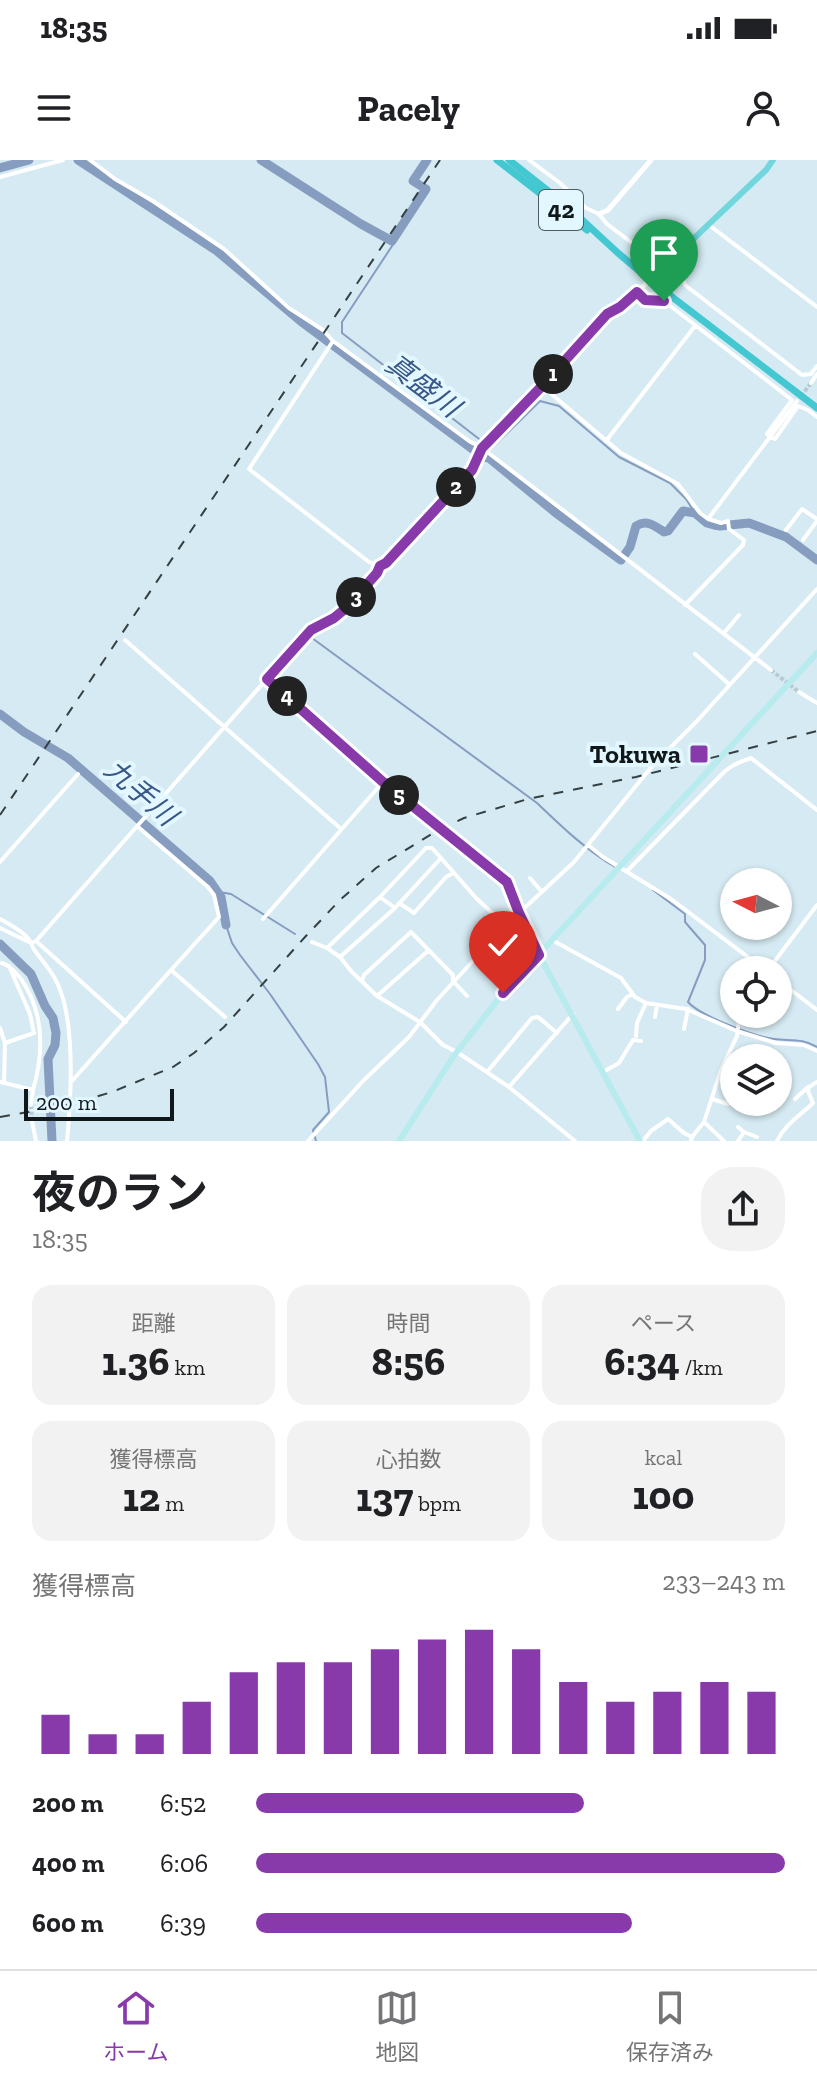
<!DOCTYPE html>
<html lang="ja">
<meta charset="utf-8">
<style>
:root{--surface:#fff;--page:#f2f2f2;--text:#202124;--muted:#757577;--line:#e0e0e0;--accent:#893aaa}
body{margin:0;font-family:"Zilla Slab","Noto Sans JP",serif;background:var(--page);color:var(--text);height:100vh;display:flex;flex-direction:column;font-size:30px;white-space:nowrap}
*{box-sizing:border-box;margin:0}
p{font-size:26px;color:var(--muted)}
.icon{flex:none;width:44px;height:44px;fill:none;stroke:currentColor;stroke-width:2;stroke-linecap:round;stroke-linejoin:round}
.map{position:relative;height:981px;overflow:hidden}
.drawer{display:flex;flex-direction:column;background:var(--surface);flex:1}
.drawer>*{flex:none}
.needle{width:52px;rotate:276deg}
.buttons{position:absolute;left:720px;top:708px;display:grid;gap:16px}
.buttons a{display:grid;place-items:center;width:72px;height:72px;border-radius:50%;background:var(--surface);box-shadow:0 2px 6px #0004;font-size:40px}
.scale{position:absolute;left:24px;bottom:20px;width:150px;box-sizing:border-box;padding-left:8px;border:4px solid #10181a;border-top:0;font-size:22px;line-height:28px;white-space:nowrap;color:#10181a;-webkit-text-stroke:6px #e2f7ff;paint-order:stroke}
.pin{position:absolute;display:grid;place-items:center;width:68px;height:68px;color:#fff;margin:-82px -34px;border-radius:50% 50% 50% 0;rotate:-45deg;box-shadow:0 0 8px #0007}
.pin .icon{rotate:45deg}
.km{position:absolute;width:40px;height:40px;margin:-20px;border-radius:50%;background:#222;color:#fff;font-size:22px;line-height:40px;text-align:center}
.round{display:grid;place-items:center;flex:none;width:84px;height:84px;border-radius:32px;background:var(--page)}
.head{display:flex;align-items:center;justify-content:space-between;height:136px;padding:0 32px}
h1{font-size:44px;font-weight:700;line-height:60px}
.stats{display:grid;grid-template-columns:repeat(3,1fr);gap:12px;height:136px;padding:8px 32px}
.stats div{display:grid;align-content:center;border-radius:20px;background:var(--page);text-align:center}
.stats b{font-size:40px;font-weight:700}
.stats small{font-size:22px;font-weight:400}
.stats p{font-size:22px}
.chart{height:224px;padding:16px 32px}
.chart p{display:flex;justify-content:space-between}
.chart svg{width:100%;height:144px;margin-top:8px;stroke:var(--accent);stroke-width:6}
ul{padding:0 32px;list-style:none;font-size:26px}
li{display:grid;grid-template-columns:128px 96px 1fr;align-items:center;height:60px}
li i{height:20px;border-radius:10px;background:var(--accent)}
.status{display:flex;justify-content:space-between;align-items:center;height:56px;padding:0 40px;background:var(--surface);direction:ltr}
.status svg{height:22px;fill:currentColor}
header{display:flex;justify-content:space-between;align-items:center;height:104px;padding:0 32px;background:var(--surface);font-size:36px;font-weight:700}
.tabs{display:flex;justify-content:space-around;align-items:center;height:112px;border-top:2px solid var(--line);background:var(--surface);font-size:22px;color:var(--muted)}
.tabs a{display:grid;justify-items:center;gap:4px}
.tabs .on{color:var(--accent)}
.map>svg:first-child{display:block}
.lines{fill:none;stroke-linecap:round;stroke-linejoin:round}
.stream{stroke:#869dc0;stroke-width:2}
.river{stroke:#869dc0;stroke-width:9}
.minor-tunnel{stroke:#b7cad2;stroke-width:4;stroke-dasharray:4 2;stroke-linecap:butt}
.minor{stroke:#fff;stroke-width:4}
.tertiary{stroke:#fff;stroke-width:5}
.secondary{stroke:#b8ebee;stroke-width:6}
.primary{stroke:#72d6dd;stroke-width:6}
.trunk{stroke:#43c8d2;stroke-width:7}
.rail{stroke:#354043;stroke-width:2;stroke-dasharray:10 10;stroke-linecap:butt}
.route-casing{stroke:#fff;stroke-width:16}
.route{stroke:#893aaa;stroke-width:10}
.poi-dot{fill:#893aaa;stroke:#e2f7ff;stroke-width:3}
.labels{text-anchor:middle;stroke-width:8;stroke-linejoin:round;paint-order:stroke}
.shield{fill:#e2f7ff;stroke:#4f5b5f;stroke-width:2}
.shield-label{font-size:24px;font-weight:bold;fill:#10181a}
.poi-label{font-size:26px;font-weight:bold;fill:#10181a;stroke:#e2f7ff;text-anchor:end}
.water-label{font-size:28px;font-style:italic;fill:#385787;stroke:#e2f7ff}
</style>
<div class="status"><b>18:35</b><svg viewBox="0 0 49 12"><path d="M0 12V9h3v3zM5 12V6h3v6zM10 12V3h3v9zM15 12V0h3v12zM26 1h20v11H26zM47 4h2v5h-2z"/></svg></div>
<header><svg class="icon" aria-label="menu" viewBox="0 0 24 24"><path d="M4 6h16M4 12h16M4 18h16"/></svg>Pacely<svg class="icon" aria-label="person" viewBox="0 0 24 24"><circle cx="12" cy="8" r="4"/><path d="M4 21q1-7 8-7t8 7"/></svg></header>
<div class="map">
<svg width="817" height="981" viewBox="0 0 817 981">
<rect width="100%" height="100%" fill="#d5eaf2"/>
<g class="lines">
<path class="stream" d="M392,81L394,83L342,162V173L483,282
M488,286L491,289L540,241L559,246L619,297L670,323L686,339L695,353
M312,478L537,643C562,667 587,691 617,708
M653,730L685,754V762L705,785V800L688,842C700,856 756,877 774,879C790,881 803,878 817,887
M219,732L231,734L295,774
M226,765L232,783L240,795L270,834L318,904L325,917L329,952L313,970L316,981"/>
<path class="river" d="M78,0L217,91L303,163L483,297L489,298L556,353L621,400L630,387L636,366C647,359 655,366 664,372L668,371L683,351L695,353L707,363L714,365L720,366L749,363L786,377L817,400
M261,0L361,64L392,81L426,29L413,21L427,0
M0,8L29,0
M0,554L24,572L68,598L210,721L221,737L226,765
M0,784L31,814L45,846L53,858L56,873L55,885L48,899L52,981"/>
<path class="minor-tunnel" d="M801,236L811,223
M771,510L799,532
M31,945L32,961"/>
<path class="minor" d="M90,0L115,19L153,41L224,89L289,148L323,170L333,181L469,281L482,288L771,510
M529,0L560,23L586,48L599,54L607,64L652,98H666L676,104L681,110L685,125L802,215L811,214L817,206
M0,17L63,0
M709,65L817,147
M637,132L645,140L664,141L792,240L767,274L771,277
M333,181L249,309L369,402L380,406
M811,223L817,214
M542,226L621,293L678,324L700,353L708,359L721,363L728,361L729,369L744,380L743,385L685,445
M771,277L775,279L798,246L808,250L817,257
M606,281L695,166
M708,359L797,241
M786,370L802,349L817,359
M803,380L817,361
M724,473L739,455
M125,480L340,668
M695,494L730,525
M799,532L817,543
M137,666L208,727L214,735L219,757L171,810L225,857
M588,685L603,697L671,739L765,810
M0,702L78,614
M628,710L725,611C734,604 741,601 751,598L817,650
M530,718L542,732
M380,737L426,688H432L441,698
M399,743L414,753L446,717L453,713
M0,759C9,764 19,769 26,776C30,780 32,786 35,791C44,803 54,813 59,827C75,866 71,939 67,981
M263,759L383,622L267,519
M0,768L31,783
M552,780L621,818L635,837L646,843L686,849L737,871L776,883L804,885L817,891
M36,781L126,862
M312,782L327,788L340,797L351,811L377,836L420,862L443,885L457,892L509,927L575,981
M31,783L36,781L301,480C312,469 325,464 338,455C353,444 365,428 377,413L380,406L386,403L472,310L482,289
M327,788L380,737L395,748
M340,797L395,748L441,698L476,738L505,765
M2,803C11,806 15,812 21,819C44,852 44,892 33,930
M768,810L817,745
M778,820L817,850
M362,821L364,815L411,772L453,815V821L467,836
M377,836L429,790
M618,849L627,837L633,834
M744,854L773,862
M655,857L657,845
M0,868L5,883
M684,869L688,849
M636,876L637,863L646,843
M487,912L532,858L538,857L557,873
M603,912L619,903L633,880L641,881
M0,922L33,930L31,945
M71,922L171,810
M4,923L5,883L34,873L30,854L9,806
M509,927L573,854
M712,939L728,944
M795,939L808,927
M32,961L36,981
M704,962L724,981
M738,967L744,972L738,981
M744,972L757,977
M308,981L364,920L409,877L437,840L505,766L574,702L653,605L697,561L817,429
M643,981L651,971L668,959L684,973L692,977
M691,981L692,977L704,962L721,910L737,876L740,854
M777,981C785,964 800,956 813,943L808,931L809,927L817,922"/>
<path class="tertiary" d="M599,54L608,50L651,0
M482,288L607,154L620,147L650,120
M383,622L444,673L497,712L507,722L519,753L539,794"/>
<path class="secondary" d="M539,795L640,981
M399,981L453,897L503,833L817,493"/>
<path class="primary" d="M650,120L766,10L773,0"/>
<path class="trunk" d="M497,0L587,70
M509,0L566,45L618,93L650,120L817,248"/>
<path class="rail" d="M0,655L440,0
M0,957L72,944L112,932L173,907L194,893L224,867L305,777L340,740L376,708L435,672L464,658L528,639L636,617L817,571"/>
</g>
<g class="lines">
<defs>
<path id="route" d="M503,833L539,795L519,753L507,722L383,622L267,519L311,470L334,458L346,448L377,413L380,406L386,403L472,310L482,288L489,281L542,226L607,154L620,147L637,132L645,140L664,141"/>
</defs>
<use href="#route" class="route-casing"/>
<use href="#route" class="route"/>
</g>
<rect class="poi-dot" x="689" y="584" width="20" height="20" rx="4"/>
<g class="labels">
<rect class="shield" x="539" y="30" width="44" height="40" rx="6"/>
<g class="shield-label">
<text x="561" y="58">42</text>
</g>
<g class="poi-label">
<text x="681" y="603">Tokuwa</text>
</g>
<g class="water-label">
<text transform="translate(423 225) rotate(37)" y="10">真盛川</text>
<text transform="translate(141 632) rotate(41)" y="10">九手川</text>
</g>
</g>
</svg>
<div class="buttons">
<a><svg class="needle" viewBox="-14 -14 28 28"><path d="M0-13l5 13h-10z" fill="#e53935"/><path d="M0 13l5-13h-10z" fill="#757577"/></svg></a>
<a><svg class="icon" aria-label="locate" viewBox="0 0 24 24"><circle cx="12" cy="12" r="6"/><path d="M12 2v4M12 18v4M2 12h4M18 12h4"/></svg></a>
<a><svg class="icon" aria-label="layers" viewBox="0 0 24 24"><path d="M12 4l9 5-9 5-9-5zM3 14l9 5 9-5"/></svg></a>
</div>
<div class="scale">200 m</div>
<div class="pin" style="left:664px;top:141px;background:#1e9e55"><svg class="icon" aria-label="arrive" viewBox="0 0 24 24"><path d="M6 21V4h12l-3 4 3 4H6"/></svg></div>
<div class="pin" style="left:503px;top:833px;background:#d93025"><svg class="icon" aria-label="check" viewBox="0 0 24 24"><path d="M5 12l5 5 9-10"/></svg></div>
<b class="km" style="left:553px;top:214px">1</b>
<b class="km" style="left:456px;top:327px">2</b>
<b class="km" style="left:356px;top:437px">3</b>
<b class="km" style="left:287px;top:536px">4</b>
<b class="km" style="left:399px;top:635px">5</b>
</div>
<section class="drawer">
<div class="head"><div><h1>夜のラン</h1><p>18:35</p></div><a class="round"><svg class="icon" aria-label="share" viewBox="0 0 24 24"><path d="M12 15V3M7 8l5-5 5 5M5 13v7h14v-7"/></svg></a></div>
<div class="stats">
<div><p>距離</p><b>1.36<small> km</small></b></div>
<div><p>時間</p><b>8:56</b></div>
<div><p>ペース</p><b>6:34<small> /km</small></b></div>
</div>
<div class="stats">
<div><p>獲得標高</p><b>12<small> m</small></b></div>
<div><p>心拍数</p><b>137<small> bpm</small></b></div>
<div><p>kcal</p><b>100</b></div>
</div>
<div class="chart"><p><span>獲得標高</span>233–243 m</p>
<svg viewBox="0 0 160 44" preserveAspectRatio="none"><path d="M5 44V32M15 44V38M25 44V38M35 44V28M45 44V19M55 44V16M65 44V16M75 44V12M85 44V9M95 44V6M105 44V12M115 44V22M125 44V28M135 44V25M145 44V22M155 44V25"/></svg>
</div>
<ul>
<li><b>200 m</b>6:52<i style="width:62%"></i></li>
<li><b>400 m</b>6:06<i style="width:100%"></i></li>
<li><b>600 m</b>6:39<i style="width:71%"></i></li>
</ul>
</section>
<nav class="tabs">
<a class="on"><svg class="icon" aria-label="home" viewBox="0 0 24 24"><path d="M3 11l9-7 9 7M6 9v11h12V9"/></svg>ホーム</a>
<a><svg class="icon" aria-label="map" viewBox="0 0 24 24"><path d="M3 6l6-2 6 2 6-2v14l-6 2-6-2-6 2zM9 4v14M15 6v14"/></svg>地図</a>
<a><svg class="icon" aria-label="saved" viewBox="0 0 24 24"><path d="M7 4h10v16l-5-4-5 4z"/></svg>保存済み</a>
</nav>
